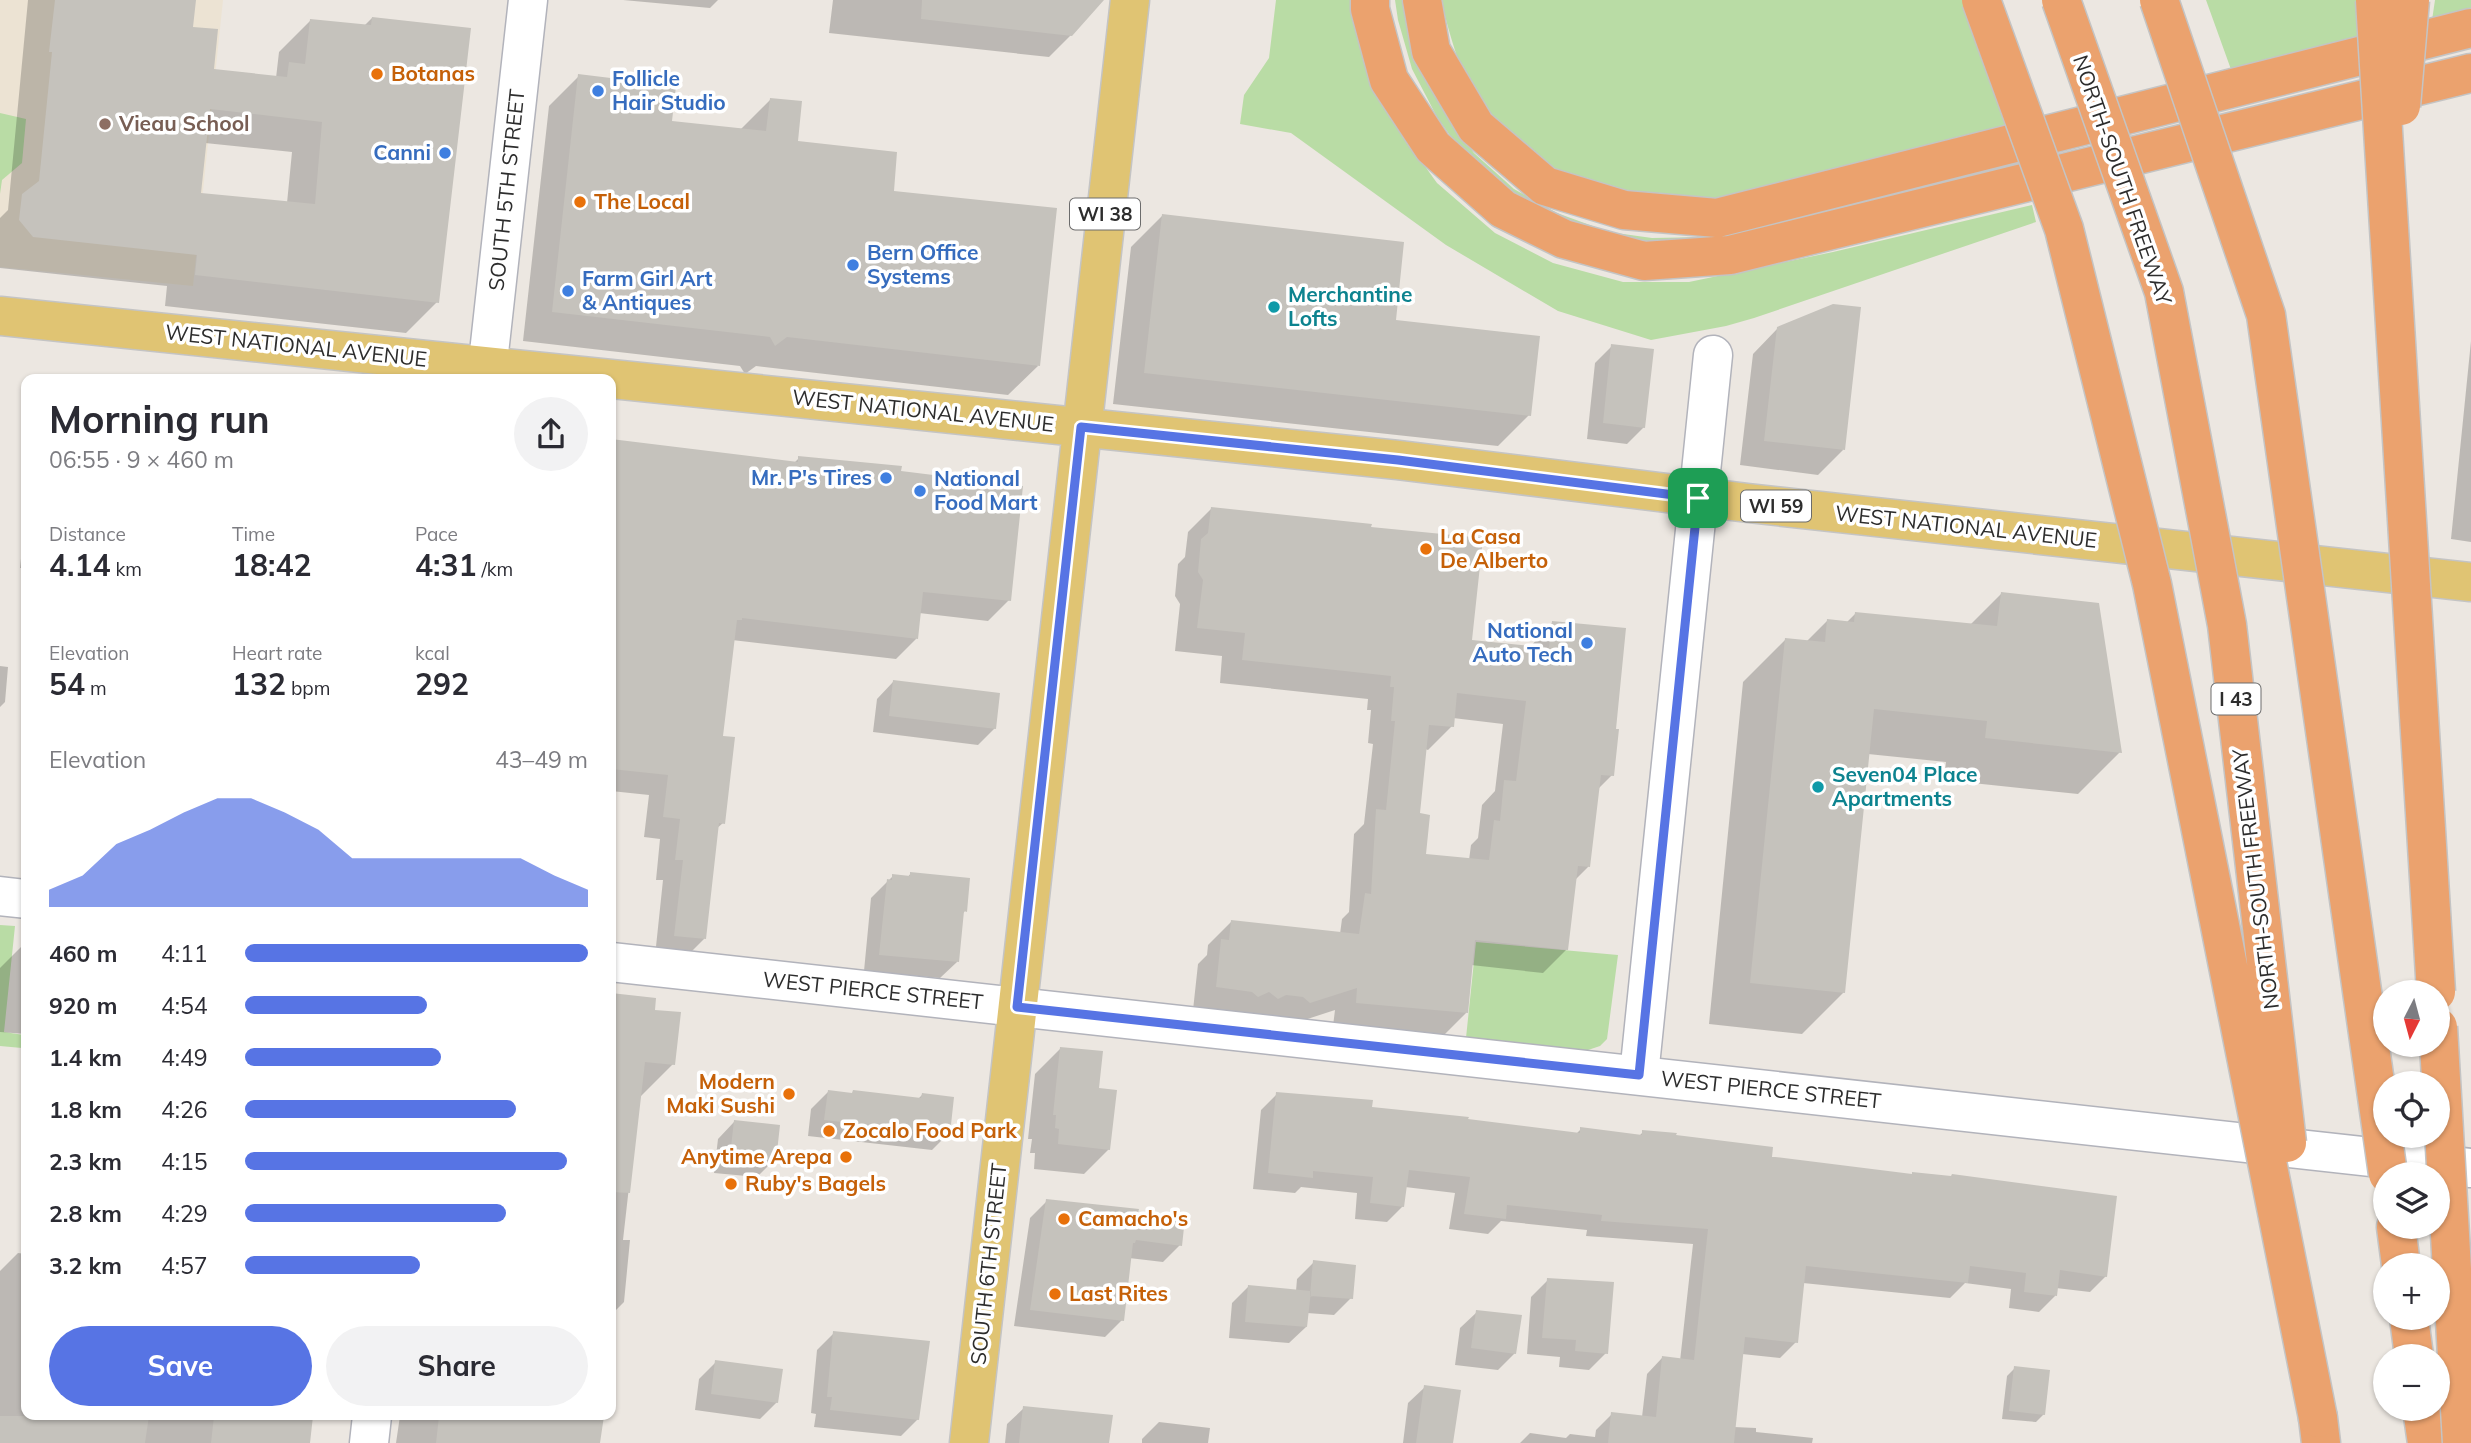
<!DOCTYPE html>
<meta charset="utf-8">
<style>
:root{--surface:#fff;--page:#f2f2f3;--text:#2b2b33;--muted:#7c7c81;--accent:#5774e4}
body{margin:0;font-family:Mulish,sans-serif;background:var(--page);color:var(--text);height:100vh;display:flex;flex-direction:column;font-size:26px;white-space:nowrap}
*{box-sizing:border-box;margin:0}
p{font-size:23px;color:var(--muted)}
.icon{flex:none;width:38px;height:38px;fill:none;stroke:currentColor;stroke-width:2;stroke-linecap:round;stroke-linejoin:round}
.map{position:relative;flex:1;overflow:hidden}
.panel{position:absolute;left:21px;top:374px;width:595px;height:1046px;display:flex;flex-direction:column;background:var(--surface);border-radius:14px;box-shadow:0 2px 5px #0004}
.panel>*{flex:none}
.needle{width:46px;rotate:186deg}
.controls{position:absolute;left:2373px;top:980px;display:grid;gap:14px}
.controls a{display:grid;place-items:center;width:77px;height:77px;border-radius:50%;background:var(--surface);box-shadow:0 2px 5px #0004;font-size:35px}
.pin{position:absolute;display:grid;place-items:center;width:60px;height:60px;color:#fff;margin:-30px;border-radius:14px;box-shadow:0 4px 10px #0006}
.round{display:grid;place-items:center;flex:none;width:74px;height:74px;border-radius:37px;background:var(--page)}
.summary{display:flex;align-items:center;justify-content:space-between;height:119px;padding:0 28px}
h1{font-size:38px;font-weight:700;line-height:52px}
.figures{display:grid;grid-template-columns:repeat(3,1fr);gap:10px;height:119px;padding:7px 28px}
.figures div{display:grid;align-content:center}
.figures b{font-size:30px;font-weight:700}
.figures small{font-size:19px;font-weight:400}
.figures p{font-size:19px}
.chart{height:196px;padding:14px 28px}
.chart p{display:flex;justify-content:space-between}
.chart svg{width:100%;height:126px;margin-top:7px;fill:var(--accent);opacity:.7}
.cta{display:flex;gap:14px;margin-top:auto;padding:14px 28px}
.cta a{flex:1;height:80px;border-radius:42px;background:var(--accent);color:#fff;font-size:28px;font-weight:700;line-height:80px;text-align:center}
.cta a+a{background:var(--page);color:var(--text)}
ul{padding:0 28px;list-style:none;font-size:23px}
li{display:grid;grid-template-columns:112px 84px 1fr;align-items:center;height:52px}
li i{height:18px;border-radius:9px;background:var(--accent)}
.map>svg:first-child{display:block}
.education{fill:#ece3d3}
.green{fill:#b9dca5}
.shadow{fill:#0003;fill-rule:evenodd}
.building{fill:#c5c2bc;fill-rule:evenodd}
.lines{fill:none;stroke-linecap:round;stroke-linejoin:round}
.minor-casing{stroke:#b2b3bb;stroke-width:41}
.major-casing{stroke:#c4c4c4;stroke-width:41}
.highway-casing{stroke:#c4c4c4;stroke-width:41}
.minor{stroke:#fff;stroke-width:38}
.major{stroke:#e0c473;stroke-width:38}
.highway{stroke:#eba26e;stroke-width:38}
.highway-bridge-casing{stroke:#c4c4c4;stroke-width:41;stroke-linecap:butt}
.highway-bridge{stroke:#eba26e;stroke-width:38}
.route-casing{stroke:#fff;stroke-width:14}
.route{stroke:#5774e4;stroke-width:9}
.food-dot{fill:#e8710a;stroke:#fff;stroke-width:2.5}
.shop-dot{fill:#3f7fe0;stroke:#fff;stroke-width:2.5}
.education-dot{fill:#8d6e63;stroke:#fff;stroke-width:2.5}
.culture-dot{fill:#0f9aa8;stroke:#fff;stroke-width:2.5}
.labels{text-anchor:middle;stroke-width:7;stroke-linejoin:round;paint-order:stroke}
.shield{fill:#fff;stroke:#6c6c6c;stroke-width:2}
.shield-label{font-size:19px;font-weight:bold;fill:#2d2d2d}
.food-label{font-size:21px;font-weight:bold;fill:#c56008;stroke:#fff;text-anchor:start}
.shop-label{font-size:21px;font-weight:bold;fill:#366cbe;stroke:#fff;text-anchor:start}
.education-label{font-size:21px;font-weight:bold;fill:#785e54;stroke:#fff;text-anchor:start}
.street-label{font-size:21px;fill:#2d2d2d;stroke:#fff}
.culture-label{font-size:21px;font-weight:bold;fill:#0d838f;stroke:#fff;text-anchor:start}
</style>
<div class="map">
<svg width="2471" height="1443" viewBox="0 0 2471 1443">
<rect width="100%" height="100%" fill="#ece7e1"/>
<path class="education" d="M0,0H223L193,286L0,267Z"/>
<path class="green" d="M1276,0H1358L1365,44L1388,115L1437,183L1495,233L1553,263L1623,282H1689L1833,252L2032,205L2036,222L1754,318L1726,326L1651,340L1558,311L1446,245L1291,133L1240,124L1244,95L1269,58Z
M1395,0H1404L1450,121L1474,153L1514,189L1557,213L1609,232L1652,238L1708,237L2001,164L2004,177L1732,242L1631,245L1539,214L1461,151L1437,117L1412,69L1398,20Z
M1441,0H1963L2008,131C1953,145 1898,158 1844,172C1794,184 1744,198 1693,201C1612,207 1529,169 1481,103C1459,73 1450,35 1441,0Z
M2206,0H2356L2358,45L2233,75Z
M2435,0H2471V17L2431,27Z
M0,113L26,119L22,163L2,180L0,194Z
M0,925L15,926L4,1032L24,1035L22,1048L0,1046Z
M1476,942L1618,955L1607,1039L1600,1046L1585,1051L1466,1038Z"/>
<path class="shadow" d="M28,0H194L191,28L212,71L276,78L279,52L310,21L364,26L372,18L437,302L406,333L165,306L167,286L0,268V218L8,210ZM205,143L292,152L287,203L199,194Z
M623,0H718L710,8Z
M833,0H1093L1071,35L1049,57L829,33Z
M579,76L670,123L741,129L771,99L796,142L892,192L1038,366L1008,395L756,366L745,374L740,366L523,341L549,106Z
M1162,216L1394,321L1529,415L1498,446L1113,404L1131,247Z
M1778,328L1843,450L1818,475L1740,465L1753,354Z
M2471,341V542L2451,539Z
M1612,346L1644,427L1627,444L1587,439L1595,363Z
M611,440L794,463L799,458L899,473L1009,600L988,621L919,613L916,639L896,659L732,640L721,737L723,823L716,829L704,939L684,959L655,956L663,880H656L660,839L644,837L649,795L611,791Z
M1212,508L1369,529L1470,641L1529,648L1553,622L1612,775L1597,790L1588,867L1575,880L1567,949L1543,973L1471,965L1466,1013L1443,1036L1333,1026L1335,1010L1286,1026L1193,1010L1198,964L1207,955L1208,945L1232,921L1340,934L1342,919L1349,912L1354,834L1364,824L1373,744L1368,743L1371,710H1367L1368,699L1220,683L1222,656L1175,651L1180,604L1175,596L1178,564L1185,557L1188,532ZM1453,718L1503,724L1495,791L1482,805L1478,838L1471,845L1469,860L1424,856L1418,815L1425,749L1428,750L1452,726Z
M26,537V568H20L23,540Z
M2001,594L2120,752L2078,794L1944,780L1946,762L1868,754L1844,992L1802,1034L1709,1024L1743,682L1785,640L1806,642L1828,620L1847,622L1856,613L1970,625Z
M0,666L8,667L5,702L0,707Z
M893,682L995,728L978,745L873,732L877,699Z
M911,873L965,911L962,914L957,962L940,978L864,971L871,898L893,876L907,878Z
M25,943L26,1034L0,1032V968Z
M611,995L654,999L653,1011L673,1064L639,1098L623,1240H630L624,1302L614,1312L611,1338Z
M1060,1049L1097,1090L1109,1149L1084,1174L1034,1169L1035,1153H1030L1032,1139H1028L1035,1074Z
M828,1092L918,1099L922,1095L949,1133L932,1150L808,1136L811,1109Z
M1277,1094L1371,1108L1575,1135L1581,1129L1638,1137L1643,1132L1675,1136L1770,1158L2106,1276L2090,1292L2056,1288L2055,1296L2039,1312L2009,1308L2011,1289L1965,1283L1950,1298L1803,1283L1796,1342L1780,1358L1742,1354L1734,1427L1756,1428V1432L1813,1438L1812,1443H1520L1530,1433L1566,1438L1570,1434L1595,1437L1596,1430L1612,1414L1642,1417L1647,1374L1662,1358L1680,1361L1693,1244L1586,1236L1587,1230L1501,1221L1488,1234L1449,1229L1455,1193L1405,1187L1403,1206L1387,1222L1355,1219L1357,1193L1301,1187L1295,1193L1253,1189L1261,1110Z
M734,1122L774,1160L757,1177L714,1173L718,1139Z
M1047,1201L1137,1214L1180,1245L1163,1262L1129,1258L1122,1320L1105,1337L1014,1326L1030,1218Z
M18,1253L26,1254V1416H311L308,1443H0V1271Z
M1314,1262L1351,1298L1334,1315L1307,1313L1306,1327L1289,1343L1229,1338L1232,1303L1249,1286L1296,1291L1297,1279Z
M1548,1280L1606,1353L1589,1370L1559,1367L1560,1357L1527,1354L1531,1297Z
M1477,1312L1515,1353L1498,1370L1455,1365L1460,1328Z
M834,1333L918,1419L901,1436L814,1427L816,1414L811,1413L817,1350Z
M716,1362L777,1402L760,1419L695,1410L699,1379Z
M2015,1368L2044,1414L2036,1422L2002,1419L2007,1376Z
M1425,1387L1452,1443H1403L1408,1403Z
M1024,1408L1108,1443H1005L1007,1424Z
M400,1416H602L599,1443H396Z
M1159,1422L1210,1428L1208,1443H1142V1439Z"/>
<path class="building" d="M55,0H196L193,27L218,29L214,69L287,77L289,62L305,64L310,19L371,25L372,17L471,28L439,303L195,275L197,255L33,237L19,220L22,194L39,181L52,52H49ZM210,109L322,122L315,204L201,193Z
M922,0H1104L1072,36L921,19Z
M578,74L676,86L672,121L766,131L770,98L802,101L798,141L897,152L894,191L1057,208L1040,366L787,337L775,346L770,337L552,312Z
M1162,214L1404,242L1396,320L1540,336L1531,416L1144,373Z
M1833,304L1861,307L1845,450L1764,441L1777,327Z
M1611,344L1654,349L1645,428L1603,423Z
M611,439L798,462V456L902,466L901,471L1023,486L1011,601L923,592L918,639L742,618V620H737L723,736L735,737L725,824L719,823L706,939L674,936L683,860H675L680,819L663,817L668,775L611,769Z
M1211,507L1372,524L1371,527L1483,538L1472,640L1549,648L1552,621L1626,628L1616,729H1619L1614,776L1601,775L1590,867L1578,866L1568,950L1475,940L1468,1013L1356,1003L1357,988L1310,1003L1303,997L1286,995L1278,999L1269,992L1258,997L1252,992L1216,987L1221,939L1229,940L1231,920L1359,934L1365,893L1371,894L1376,809L1386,810L1395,721H1391L1394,687H1390L1391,676L1242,660L1245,633L1197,628L1203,580L1198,572L1201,539L1208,533ZM1457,693L1526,701L1516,781L1504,780L1500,821L1494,820L1489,860L1426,854L1430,815L1420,813L1429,725L1454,727Z
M2001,592L2099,603L2122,753L1985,738L1987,721L1874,709L1845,993L1750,983L1785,638L1825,642L1827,619L1854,622L1855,612L1997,626Z
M893,680L1000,693L996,729L889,716Z
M910,872L970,878L967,912L964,911L959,962L879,955L887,879L892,880V874L910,876Z
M611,993L656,998L655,1010L681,1012L675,1065L645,1062L630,1193L611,1192Z
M1060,1047L1103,1051L1099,1088L1117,1090L1110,1150L1058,1144L1059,1129L1055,1128L1056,1115H1053Z
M828,1090L852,1093L853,1090L921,1098L922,1093L954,1097L950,1134L824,1120Z
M1276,1092L1373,1100L1372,1107L1469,1117L1468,1119L1580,1133V1127L1642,1135V1130L1677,1133L1676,1135L1773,1147L1772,1157H1775L1912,1174V1172L1951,1176L1952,1174L2117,1196L2107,1277L2060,1270L2057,1296L2024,1292L2026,1273L1970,1266L1968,1283L1806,1266L1798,1343L1745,1337L1734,1443H1608L1611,1412L1656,1417L1662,1356L1694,1360L1708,1229L1601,1221L1602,1215L1507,1205L1506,1219L1464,1214L1470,1177L1409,1170L1404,1207L1370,1203L1373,1177L1313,1171V1178L1268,1173Z
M734,1120L780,1125L776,1161L730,1156Z
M1046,1199L1139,1209L1138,1213L1185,1218L1182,1246L1136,1240L1135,1243H1133L1124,1321L1030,1310Z
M1313,1260L1356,1265L1353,1299L1310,1296Z
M1547,1278L1614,1282L1608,1354L1575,1351L1576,1340L1542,1338Z
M1248,1285L1311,1291L1307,1327L1245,1322Z
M1476,1310L1522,1315L1516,1354L1471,1348Z
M833,1331L930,1341L919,1420L830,1410L832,1397H827Z
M715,1360L783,1369L778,1403L711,1394Z
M2014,1366L2050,1370L2045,1415L2009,1411Z
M1424,1385L1461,1390L1453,1443H1416Z
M1023,1406L1113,1415L1109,1443H1019Z
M0,1416H149L145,1443H0Z
M214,1416H313L310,1443H211Z
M439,1416H604L600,1443H436Z"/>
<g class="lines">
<defs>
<path id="minor" d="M486,380L528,0
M0,896L26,899
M611,962L2471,1168
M1639,1075L1713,355
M369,1443L372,1416"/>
<path id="major" d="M0,316L1398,460L1748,503L2471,582
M969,1443L1130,0"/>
<path id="highway" d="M1370,0V9L1389,80L1433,147L1503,209L1564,239L1644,261L1730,255L2471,73
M1422,0L1431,51L1476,127L1545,186L1624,210L1717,218L2471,28
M2396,1227L2401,1265
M2409,1318L2414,1356
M2422,1409L2427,1443
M2318,1418L2321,1443"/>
</defs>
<use href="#minor" class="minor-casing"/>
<use href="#major" class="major-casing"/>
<use href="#highway" class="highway-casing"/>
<use href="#minor" class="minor"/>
<use href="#major" class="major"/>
<use href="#highway" class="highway"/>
<defs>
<path id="highway-bridge" d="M1981,0L2064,229L2152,584L2318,1418
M2061,0L2164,292L2227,625L2287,1143
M2159,0L2266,315L2388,1174
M2375,0L2436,992
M2401,106L2410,0
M2438,1027L2462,1443"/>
</defs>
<use href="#highway-bridge" class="highway-bridge-casing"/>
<use href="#highway-bridge" class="highway-bridge"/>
</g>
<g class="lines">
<defs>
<path id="route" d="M1081,427L1398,460L1698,498L1639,1075L1017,1007Z"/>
</defs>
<use href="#route" class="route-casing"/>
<use href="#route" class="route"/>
</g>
<g class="food-dot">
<circle cx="377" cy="74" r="7"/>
<circle cx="580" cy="202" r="7"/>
<circle cx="1426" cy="549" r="7"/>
<circle cx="789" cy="1094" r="7"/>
<circle cx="829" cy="1131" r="7"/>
<circle cx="846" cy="1157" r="7"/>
<circle cx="731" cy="1184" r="7"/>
<circle cx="1064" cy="1219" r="7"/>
<circle cx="1055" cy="1294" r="7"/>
</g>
<g class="shop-dot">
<circle cx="598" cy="91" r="7"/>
<circle cx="445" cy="153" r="7"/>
<circle cx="853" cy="265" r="7"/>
<circle cx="568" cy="291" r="7"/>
<circle cx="886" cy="478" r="7"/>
<circle cx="920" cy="491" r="7"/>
<circle cx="1587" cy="643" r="7"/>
</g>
<circle class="education-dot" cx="105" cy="124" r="7"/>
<g class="culture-dot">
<circle cx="1274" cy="307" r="7"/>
<circle cx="1818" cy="787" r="7"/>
</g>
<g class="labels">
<g class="shield">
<rect x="1070" y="198.5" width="70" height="31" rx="5"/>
<rect x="1741" y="490.5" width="70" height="31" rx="5"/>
<rect x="2211.5" y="683.5" width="49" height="31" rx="5"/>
</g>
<g class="shield-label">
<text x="1105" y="221">WI 38</text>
<text x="1776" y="513">WI 59</text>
<text x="2236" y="706">I 43</text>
</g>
<g class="food-label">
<text x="391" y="81">Botanas</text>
<text x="594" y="209">The Local</text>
<text x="1440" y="544">La Casa<tspan x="1440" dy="24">De Alberto</tspan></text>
<text x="775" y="1089" text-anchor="end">Modern<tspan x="775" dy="24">Maki Sushi</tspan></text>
<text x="843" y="1138">Zocalo Food Park</text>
<text x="832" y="1164" text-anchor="end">Anytime Arepa</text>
<text x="745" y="1191">Ruby's Bagels</text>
<text x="1078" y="1226">Camacho's</text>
<text x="1069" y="1301">Last Rites</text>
</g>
<g class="shop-label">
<text x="612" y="86">Follicle<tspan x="612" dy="24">Hair Studio</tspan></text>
<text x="431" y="160" text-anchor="end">Canni</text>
<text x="867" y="260">Bern Office<tspan x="867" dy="24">Systems</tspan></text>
<text x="582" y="286">Farm Girl Art<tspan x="582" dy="24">&amp; Antiques</tspan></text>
<text x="872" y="485" text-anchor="end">Mr. P's Tires</text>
<text x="934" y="486">National<tspan x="934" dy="24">Food Mart</tspan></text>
<text x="1573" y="638" text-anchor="end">National<tspan x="1573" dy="24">Auto Tech</tspan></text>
</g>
<g class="education-label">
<text x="119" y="131">Vieau School</text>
</g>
<g class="street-label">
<text transform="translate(2122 180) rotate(71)" y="7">NORTH-SOUTH FREEWAY</text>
<text transform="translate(507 190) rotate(-84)" y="7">SOUTH 5TH STREET</text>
<text transform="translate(296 346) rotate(6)" y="7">WEST NATIONAL AVENUE</text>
<text transform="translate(923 411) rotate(6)" y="7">WEST NATIONAL AVENUE</text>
<text transform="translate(1966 527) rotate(6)" y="7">WEST NATIONAL AVENUE</text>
<text transform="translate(2256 879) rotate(-97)" y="7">NORTH-SOUTH FREEWAY</text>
<text transform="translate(873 991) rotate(6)" y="7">WEST PIERCE STREET</text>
<text transform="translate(1771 1090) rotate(6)" y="7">WEST PIERCE STREET</text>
<text transform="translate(989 1264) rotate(-84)" y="7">SOUTH 6TH STREET</text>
</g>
<g class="culture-label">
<text x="1288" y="302">Merchantine<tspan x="1288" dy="24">Lofts</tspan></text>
<text x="1832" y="782">Seven04 Place<tspan x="1832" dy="24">Apartments</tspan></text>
</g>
</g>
</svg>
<div class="controls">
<a><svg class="needle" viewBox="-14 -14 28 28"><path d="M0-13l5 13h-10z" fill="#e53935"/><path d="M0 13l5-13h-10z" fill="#7c7c81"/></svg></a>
<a><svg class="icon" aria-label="locate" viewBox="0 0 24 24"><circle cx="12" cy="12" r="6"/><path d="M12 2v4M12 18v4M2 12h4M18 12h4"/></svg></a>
<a><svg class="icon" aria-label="layers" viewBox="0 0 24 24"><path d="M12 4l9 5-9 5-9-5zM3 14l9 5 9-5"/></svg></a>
<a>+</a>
<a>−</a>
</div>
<div class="pin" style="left:1698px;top:498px;background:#1e9e55"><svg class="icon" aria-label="arrive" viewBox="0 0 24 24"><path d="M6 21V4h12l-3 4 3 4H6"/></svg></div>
<section class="panel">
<div class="summary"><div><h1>Morning run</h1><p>06:55 · 9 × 460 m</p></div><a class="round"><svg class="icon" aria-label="share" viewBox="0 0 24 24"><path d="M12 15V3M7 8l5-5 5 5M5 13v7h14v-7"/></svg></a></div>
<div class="figures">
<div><p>Distance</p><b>4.14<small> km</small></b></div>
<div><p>Time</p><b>18:42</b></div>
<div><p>Pace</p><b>4:31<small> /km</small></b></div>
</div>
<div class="figures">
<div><p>Elevation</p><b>54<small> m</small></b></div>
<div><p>Heart rate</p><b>132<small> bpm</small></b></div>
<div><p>kcal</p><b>292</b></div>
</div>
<div class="chart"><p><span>Elevation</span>43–49 m</p>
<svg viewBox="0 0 160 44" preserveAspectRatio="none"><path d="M0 44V38L10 33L20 22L30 17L40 11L50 6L60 6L70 11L80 17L90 27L100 27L110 27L120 27L130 27L140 27L150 33L160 38V44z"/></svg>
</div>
<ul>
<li><b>460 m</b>4:11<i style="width:100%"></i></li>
<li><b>920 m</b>4:54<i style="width:53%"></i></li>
<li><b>1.4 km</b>4:49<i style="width:57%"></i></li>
<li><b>1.8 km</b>4:26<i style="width:79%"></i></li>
<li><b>2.3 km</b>4:15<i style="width:94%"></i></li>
<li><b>2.8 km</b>4:29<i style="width:76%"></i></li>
<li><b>3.2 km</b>4:57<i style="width:51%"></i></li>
</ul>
<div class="cta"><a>Save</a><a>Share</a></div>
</section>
</div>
